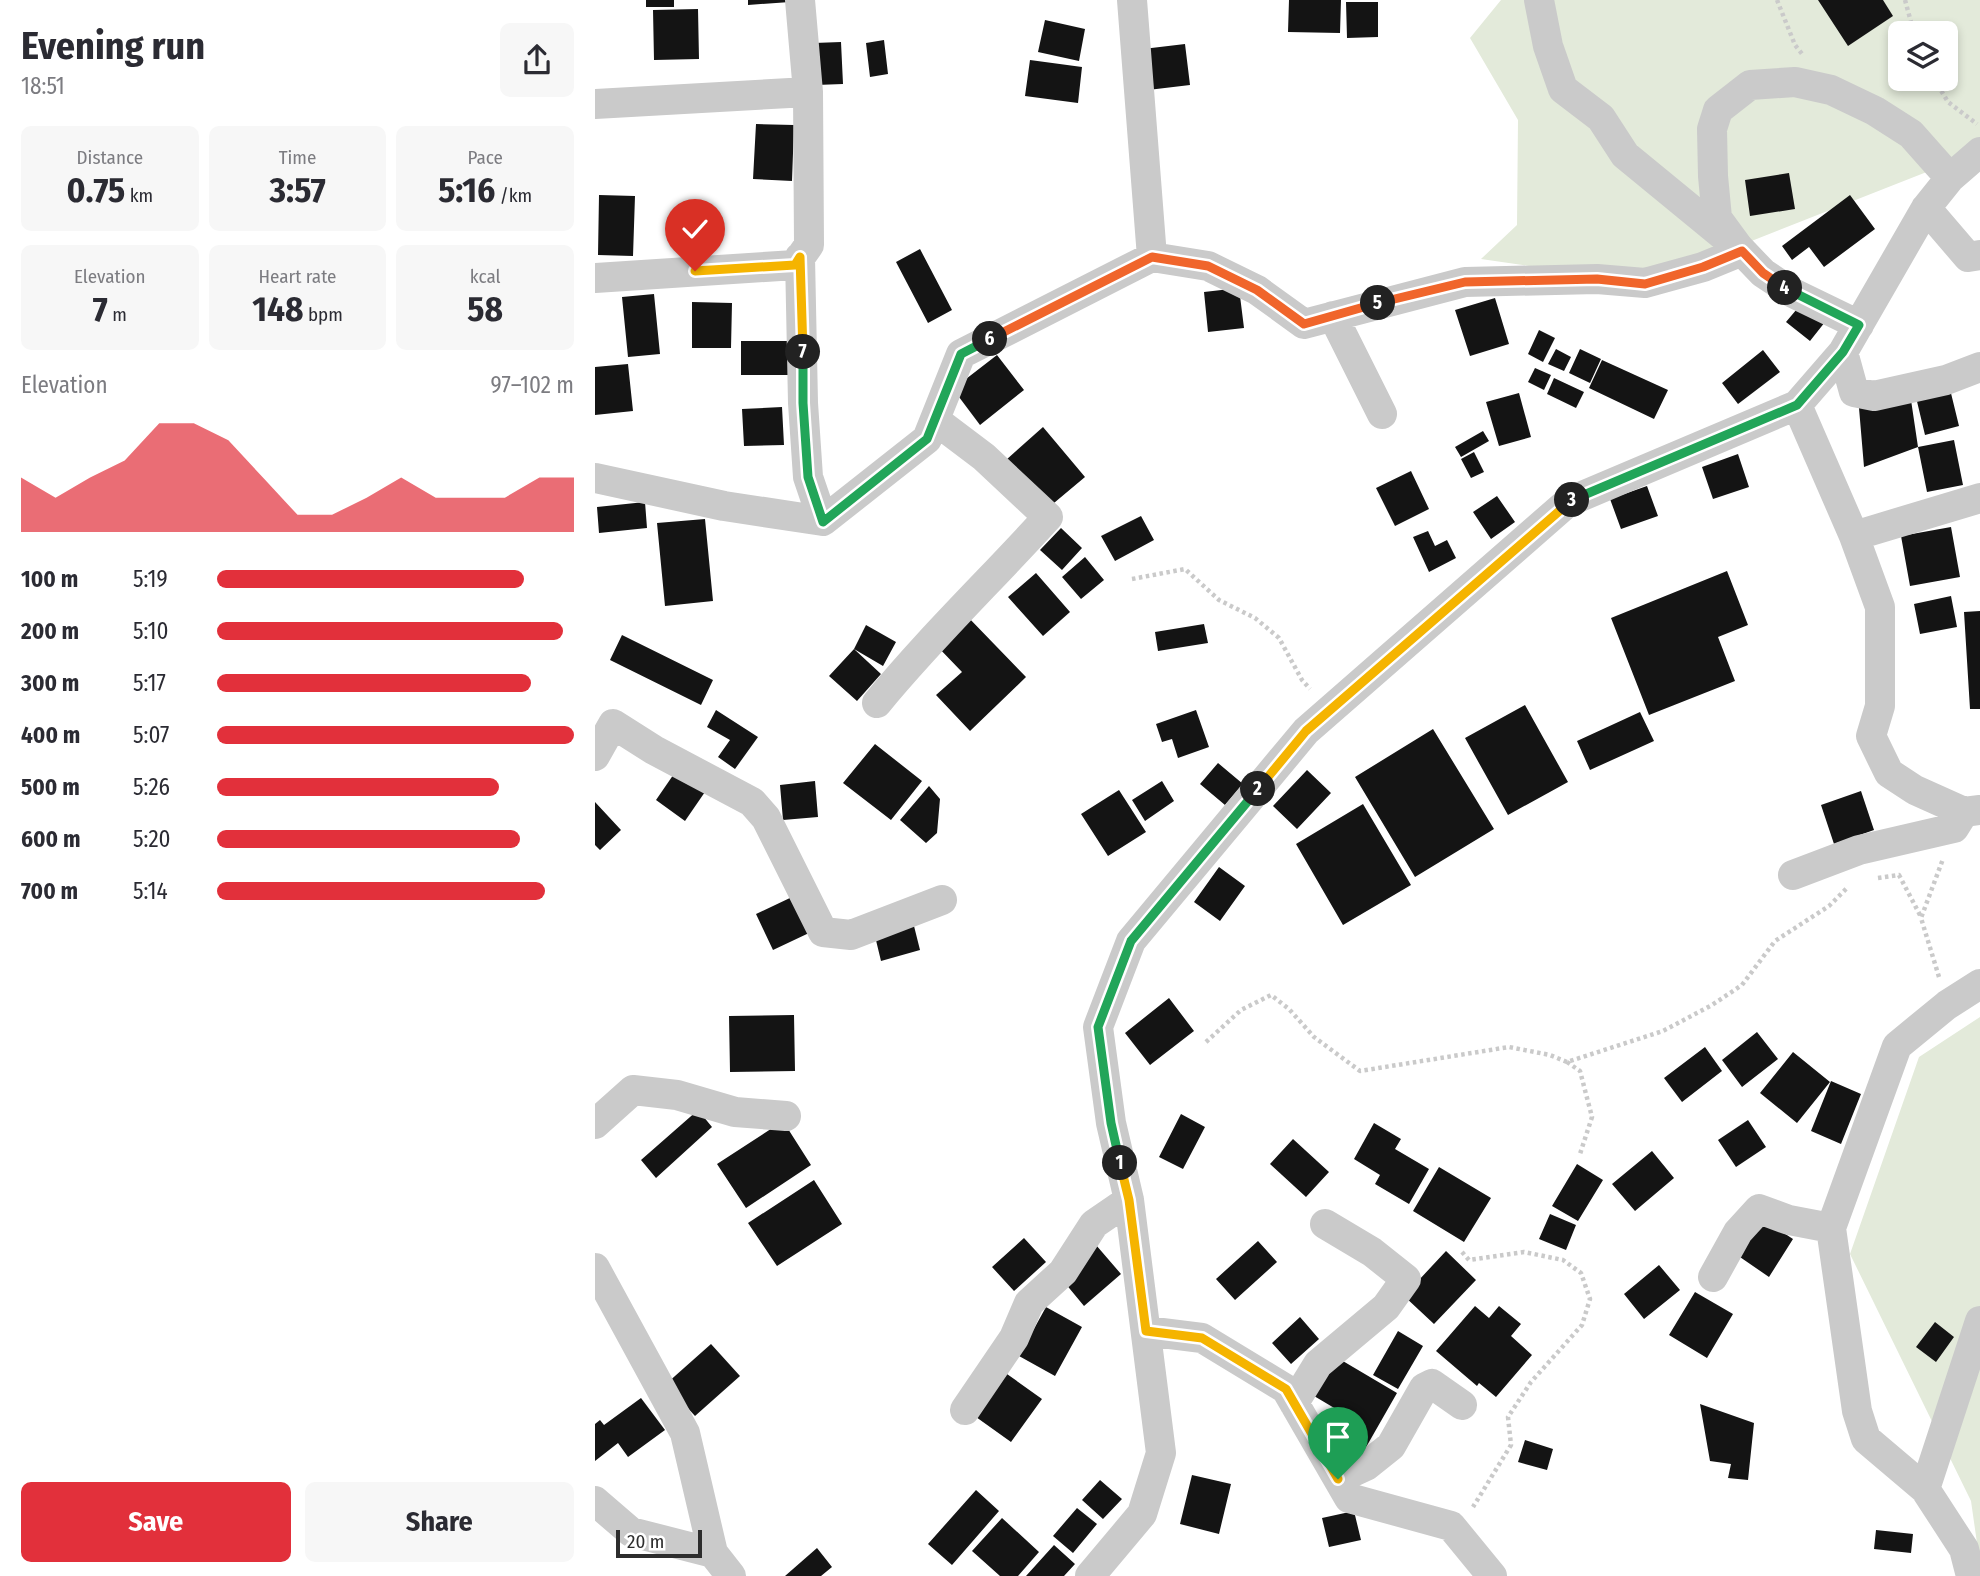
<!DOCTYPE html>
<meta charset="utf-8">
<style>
:root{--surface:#fff;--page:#f7f7f7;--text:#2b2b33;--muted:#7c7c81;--accent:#e2303b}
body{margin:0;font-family:"Fira Sans Condensed",sans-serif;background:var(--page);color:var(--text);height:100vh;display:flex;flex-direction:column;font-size:26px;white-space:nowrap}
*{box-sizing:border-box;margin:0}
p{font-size:23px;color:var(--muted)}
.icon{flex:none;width:38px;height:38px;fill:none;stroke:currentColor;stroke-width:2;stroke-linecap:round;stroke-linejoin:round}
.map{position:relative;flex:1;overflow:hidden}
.panel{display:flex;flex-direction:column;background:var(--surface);width:595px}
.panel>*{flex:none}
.buttons{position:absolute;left:1293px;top:21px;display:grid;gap:14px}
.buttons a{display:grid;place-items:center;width:70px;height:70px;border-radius:10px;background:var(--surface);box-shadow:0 4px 10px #0003;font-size:35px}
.scale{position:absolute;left:21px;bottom:18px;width:86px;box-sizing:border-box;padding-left:7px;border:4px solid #2d2d2d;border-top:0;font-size:19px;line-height:24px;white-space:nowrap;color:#2d2d2d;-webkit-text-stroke:5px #fff;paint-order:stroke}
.pin{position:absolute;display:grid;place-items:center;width:60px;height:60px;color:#fff;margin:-72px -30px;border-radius:50% 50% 50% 0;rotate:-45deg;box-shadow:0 0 7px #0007}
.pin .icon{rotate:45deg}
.km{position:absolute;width:35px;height:35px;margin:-18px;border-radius:50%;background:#222;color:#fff;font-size:19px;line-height:35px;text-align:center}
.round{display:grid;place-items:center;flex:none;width:74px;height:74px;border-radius:10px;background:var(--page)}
.head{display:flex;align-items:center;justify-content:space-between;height:119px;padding:0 21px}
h1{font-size:38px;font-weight:700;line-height:52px}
.figures{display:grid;grid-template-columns:repeat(3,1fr);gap:10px;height:119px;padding:7px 21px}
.figures div{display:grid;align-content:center;border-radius:10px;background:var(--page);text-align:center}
.figures b{font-size:35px;font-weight:700}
.figures small{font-size:19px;font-weight:400}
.figures p{font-size:19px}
.chart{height:196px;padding:14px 21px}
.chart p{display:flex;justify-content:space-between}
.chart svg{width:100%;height:126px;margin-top:7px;fill:var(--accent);opacity:.7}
.button{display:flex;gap:14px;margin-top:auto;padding:14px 21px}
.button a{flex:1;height:80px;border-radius:10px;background:var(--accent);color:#fff;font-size:28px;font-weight:700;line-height:80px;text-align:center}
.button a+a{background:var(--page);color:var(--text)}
ul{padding:0 21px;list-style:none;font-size:23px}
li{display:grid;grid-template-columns:112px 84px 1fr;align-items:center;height:52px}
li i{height:18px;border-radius:9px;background:var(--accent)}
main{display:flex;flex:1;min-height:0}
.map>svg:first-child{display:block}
.green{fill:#e3eada;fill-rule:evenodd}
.building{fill:#141414}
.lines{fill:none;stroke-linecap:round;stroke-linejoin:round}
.path{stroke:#cacaca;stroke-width:4.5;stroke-dasharray:3.5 3.5;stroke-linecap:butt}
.minor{stroke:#cacaca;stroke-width:30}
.split-1-casing{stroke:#fff;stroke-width:14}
.split-2-casing{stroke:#fff;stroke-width:14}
.split-3-casing{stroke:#fff;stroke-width:14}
.split-4-casing{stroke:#fff;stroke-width:14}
.split-5-casing{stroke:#fff;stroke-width:14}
.split-6-casing{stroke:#fff;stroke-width:14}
.split-7-casing{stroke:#fff;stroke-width:14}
.split-8-casing{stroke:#fff;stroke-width:14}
.split-1{stroke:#f5b400;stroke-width:9}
.split-2{stroke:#22a559;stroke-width:9}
.split-3{stroke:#f5b400;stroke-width:9}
.split-4{stroke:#22a559;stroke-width:9}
.split-5{stroke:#f0652b;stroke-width:9}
.split-6{stroke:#f0652b;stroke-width:9}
.split-7{stroke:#22a559;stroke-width:9}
.split-8{stroke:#f5b400;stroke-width:9}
</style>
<main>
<section class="panel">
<div class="head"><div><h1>Evening run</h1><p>18:51</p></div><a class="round"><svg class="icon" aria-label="share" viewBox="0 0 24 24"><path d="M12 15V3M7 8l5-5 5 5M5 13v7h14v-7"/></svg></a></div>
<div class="figures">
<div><p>Distance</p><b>0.75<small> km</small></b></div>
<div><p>Time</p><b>3:57</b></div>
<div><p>Pace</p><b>5:16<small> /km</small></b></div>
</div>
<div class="figures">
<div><p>Elevation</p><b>7<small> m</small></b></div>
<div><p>Heart rate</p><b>148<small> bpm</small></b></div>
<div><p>kcal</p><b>58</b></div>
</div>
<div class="chart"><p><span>Elevation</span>97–102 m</p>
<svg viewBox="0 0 160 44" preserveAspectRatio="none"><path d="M0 44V25L10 32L20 25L30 19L40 6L50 6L60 12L70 25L80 38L90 38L100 32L110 25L120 32L130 32L140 32L150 25L160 25V44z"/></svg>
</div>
<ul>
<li><b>100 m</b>5:19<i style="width:86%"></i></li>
<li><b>200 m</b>5:10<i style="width:97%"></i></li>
<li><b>300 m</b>5:17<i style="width:88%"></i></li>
<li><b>400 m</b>5:07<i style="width:100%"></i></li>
<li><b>500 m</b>5:26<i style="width:79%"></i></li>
<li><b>600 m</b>5:20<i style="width:85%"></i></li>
<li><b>700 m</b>5:14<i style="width:92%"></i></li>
</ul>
<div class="button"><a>Save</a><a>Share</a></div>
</section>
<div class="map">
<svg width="1385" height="1576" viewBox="0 0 1385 1576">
<rect width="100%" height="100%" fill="#fff"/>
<path class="green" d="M906,0H1385V151L1050,283L886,259L922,225L923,120L875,38ZM1306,33H1351V79H1306Z
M1385,1017V1564L1376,1501L1255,1254L1324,1057Z"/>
<path class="building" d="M51,0H79V7H51Z
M153,0H194L195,2L153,5Z
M694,0H746L745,33L693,32Z
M1223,0H1288L1298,16L1253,46Z
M751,2H783V37L752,38Z
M103,9L104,59L59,60L58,10Z
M450,20L490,29L484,61L443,52Z
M289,40L293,74L275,77L271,43Z
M246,42L248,84L221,85L219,43Z
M590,44L595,85L553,90L548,49Z
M435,60L487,67L483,103L430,96Z
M161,124L199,125L197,181L158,179Z
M1194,173L1200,209L1155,216L1150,180Z
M4,195L40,196L38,256L3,255Z
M1255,195L1280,229L1229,267L1214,247L1197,260L1187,246Z
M325,249L357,310L333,323L301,262Z
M644,288L649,328L613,332L609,292Z
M59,294L65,354L33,357L27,297Z
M900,298L914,344L875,356L860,310Z
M97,302L137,303L136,348H97Z
M1207,303L1230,322L1215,341L1191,322Z
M944,330L960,338L948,362L933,354Z
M146,341H199V375H146Z
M961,349L976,357L969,371L953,364Z
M985,349L1006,359L995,383L974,373Z
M1168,350L1185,372L1143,404L1127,383Z
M402,355L429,390L385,425L358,389Z
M1007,360L1073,390L1059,419L994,388Z
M33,364L38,411L0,415V367Z
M940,368L956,375L949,390L933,382Z
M959,378L989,392L981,408L952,394Z
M1354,385L1364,426L1330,435L1320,393Z
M924,393L936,437L904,446L891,402Z
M1316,400L1323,447L1269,467L1264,408Z
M187,407L189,445L149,446L147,409Z
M448,427L490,477L453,508L411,460Z
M888,431L894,441L866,457L860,447Z
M1359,440L1368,485L1332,492L1323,447Z
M879,452L889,472L876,478L866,459Z
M1143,454L1154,487L1118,499L1107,467Z
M816,471L834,509L800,526L781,488Z
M1052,486L1063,516L1026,529L1015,499Z
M902,496L920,522L896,539L878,512Z
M50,502L52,528L4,533L2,507Z
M546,516L559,540L520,561L506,536Z
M110,519L118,601L70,606L62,523Z
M1356,527L1365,577L1315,586L1306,536Z
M466,528L487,548L467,570L445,550Z
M833,531L840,546L852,540L861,558L834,572L818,537Z
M490,557L509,580L486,599L467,577Z
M1132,571L1153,625L1123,637L1140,681L1054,715L1016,618Z
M441,573L475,612L448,636L413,597Z
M1356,596L1362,627L1325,634L1319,604Z
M1385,611V709H1375L1369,612Z
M371,615L431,677L375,731L341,695L367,672L340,644Z
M609,624L613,643L563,651L560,632Z
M271,625L301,642L288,666L259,649L286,674L262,701L234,676L259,649Z
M27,635L118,680L106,705L15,660Z
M930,705L973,782L913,815L870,738Z
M121,710L163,737L140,769L123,757L135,740L112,727Z
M601,710L614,747L583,758L577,739L567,742L561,724Z
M1045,712L1059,741L995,770L982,741Z
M838,729L899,829L820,877L760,777Z
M280,744L327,781L296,820L248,783Z
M623,763L648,784L630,805L605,784Z
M83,768L112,789L90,821L61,800Z
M712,770L736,793L702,829L678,806Z
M220,781L223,817L188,820L185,785Z
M567,781L579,801L550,821L537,800Z
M334,786L345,799L342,833L331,843L305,820Z
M524,790L551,832L513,856L486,814Z
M1266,791L1279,830L1239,844L1226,805Z
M0,802L26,830L5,850L0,845Z
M768,804L816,885L748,925L701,844Z
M624,867L650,886L625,921L599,902Z
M197,897L214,933L178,950L161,914Z
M318,922L325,950L286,961L279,932Z
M574,998L599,1031L555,1065L530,1033Z
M199,1015L200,1071L135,1072L134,1016Z
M1162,1032L1183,1059L1147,1087L1127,1060Z
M1110,1047L1127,1071L1087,1102L1069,1078Z
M1198,1052L1235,1082L1202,1123L1165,1093Z
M1236,1081L1266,1094L1246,1144L1216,1131Z
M103,1110L117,1127L61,1178L46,1160Z
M586,1114L610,1127L588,1169L564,1157Z
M1153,1120L1171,1147L1141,1167L1123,1140Z
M188,1121L216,1165L151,1208L122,1164Z
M779,1123L806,1139L800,1149L834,1169L814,1204L780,1184L785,1175L759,1159Z
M698,1139L734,1172L711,1197L675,1164Z
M1057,1151L1079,1178L1040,1211L1017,1184Z
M982,1164L1008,1180L983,1221L957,1206Z
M844,1167L896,1198L869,1242L818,1211Z
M219,1180L247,1224L182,1266L153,1223Z
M955,1214L981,1225L971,1250L944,1239Z
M1166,1218L1198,1239L1174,1277L1142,1255Z
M429,1238L451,1262L419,1291L397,1267Z
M663,1241L682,1262L640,1300L621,1279Z
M501,1245L526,1274L489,1306L465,1277Z
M851,1251L881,1280L839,1324L809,1296Z
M1064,1265L1085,1290L1049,1319L1029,1294Z
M1100,1292L1138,1314L1112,1358L1074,1335Z
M880,1306L894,1318L904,1306L926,1324L916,1336L937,1355L901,1397L884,1383L882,1386L841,1351Z
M451,1307L487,1327L460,1376L424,1356Z
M705,1317L724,1339L696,1364L677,1343Z
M1340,1322L1359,1337L1341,1362L1321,1347Z
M803,1331L828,1346L803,1389L778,1375Z
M116,1344L145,1376L100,1416L71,1384Z
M736,1354L802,1393L766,1456L732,1436L746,1412L714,1393Z
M412,1374L447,1399L416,1442L381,1417Z
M46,1398L70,1430L33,1457L23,1443L0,1461V1424L5,1420L9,1425Z
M1105,1404L1159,1423L1153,1480L1133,1478L1136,1464L1115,1461Z
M930,1440L958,1449L952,1470L923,1462Z
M597,1475L636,1484L624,1534L585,1524Z
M505,1480L527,1499L508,1519L487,1500Z
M381,1490L404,1511L357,1565L333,1544Z
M482,1508L502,1524L478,1553L458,1536Z
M759,1511L766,1540L734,1547L727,1518Z
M407,1518L444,1552L423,1576H405L377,1551Z
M1281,1530L1318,1534L1316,1553L1279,1549Z
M459,1545L480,1564L469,1576H431Z
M222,1548L237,1567L226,1576H190Z"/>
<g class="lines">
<path class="path" d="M1182,0L1200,45L1207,54
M1310,0L1319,33
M1339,79L1353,102L1382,124
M537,579L590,569L624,600L660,618L684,638L707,680L715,689
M1283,878L1304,875L1326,917
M1344,977L1326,918L1348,859
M611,1042L646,1010L676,995L694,1009L719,1037L765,1071L914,1047L955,1055L972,1062L1068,1031L1117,1005L1147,985L1180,941L1234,906L1253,887
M972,1062L985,1071L997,1117L985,1154
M867,1252L874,1260L929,1252L968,1260L986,1273L995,1299L987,1325L936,1382L913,1417L916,1445L878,1507"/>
<path class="minor" d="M0,104L213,92
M1331,208L1373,257L1385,255
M205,257L208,403L213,477L228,521
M557,257L613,266L662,290L709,324L870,282L1002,279L1050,283L1108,267L1147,251L1030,155L1006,118L968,89L953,46L944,0
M0,278L200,265L214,245L213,92L205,0
M738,316L787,414
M1264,325L1198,293L1168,273L1144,248L1122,218L1118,176L1117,129L1123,110L1155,85L1200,82L1236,90L1280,111L1316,134L1355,178
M1248,352L1259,392L1279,396L1351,380L1385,367
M1202,405L1259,536L1285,607V706L1276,736L1294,773L1320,790L1369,812L1385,810
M0,478L129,506L228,521L332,439L366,354L557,257L537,0
M1259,536L1385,498
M282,703C335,638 396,580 453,517L389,457L340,420
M0,756L18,724L59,750L157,802L171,818L228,932L256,935L347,900
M1198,875L1264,850L1359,828L1369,812
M1385,984L1352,1005L1302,1046L1236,1228L1262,1411L1271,1439L1330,1489L1385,1321
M0,1124L38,1090L82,1095L140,1112L191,1116
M0,1268L90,1433L118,1553L136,1576
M1118,1277L1143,1232L1164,1209L1194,1220L1236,1228
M551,1331L607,1338L691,1389L754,1498L856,1526L897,1576
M699,1403L723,1364L791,1307L811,1279L777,1252L730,1224
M370,1410L419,1338L434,1303L468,1272L499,1224L534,1200
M743,1479L771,1466L796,1446L829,1388L837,1384L867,1405
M1330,1489L1369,1549L1376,1576
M0,1501L36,1532L118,1553
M495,1576L547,1514L566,1453L534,1200L516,1123L503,1027L536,941L711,731L973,502L1202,405L1248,352L1331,208L1355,178L1385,152"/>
</g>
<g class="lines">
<defs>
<path id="split-1" d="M525,1163L534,1200L551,1331L607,1338L691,1389L743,1479"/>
<path id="split-2" d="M525,1163L516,1123L503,1027L536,941L663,789"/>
<path id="split-3" d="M663,789L711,731L977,500"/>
<path id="split-4" d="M977,500L1202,405L1248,352L1264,325L1190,288"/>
<path id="split-5" d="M783,303L870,282L1002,279L1050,284L1108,267L1147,251L1168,273L1190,288"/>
<path id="split-6" d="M395,339L557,257L613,266L662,290L709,324L783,303"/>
<path id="split-7" d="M208,352V403L213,477L228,522L332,439L366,354L395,339"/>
<path id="split-8" d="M100,271L200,265L205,257L208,352"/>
</defs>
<use href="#split-1" class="split-1-casing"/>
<use href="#split-2" class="split-2-casing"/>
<use href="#split-3" class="split-3-casing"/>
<use href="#split-4" class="split-4-casing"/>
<use href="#split-5" class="split-5-casing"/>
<use href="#split-6" class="split-6-casing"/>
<use href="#split-7" class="split-7-casing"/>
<use href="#split-8" class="split-8-casing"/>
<use href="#split-1" class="split-1"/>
<use href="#split-2" class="split-2"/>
<use href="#split-3" class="split-3"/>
<use href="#split-4" class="split-4"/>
<use href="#split-5" class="split-5"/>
<use href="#split-6" class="split-6"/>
<use href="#split-7" class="split-7"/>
<use href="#split-8" class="split-8"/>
</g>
</svg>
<div class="buttons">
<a><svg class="icon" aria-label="layers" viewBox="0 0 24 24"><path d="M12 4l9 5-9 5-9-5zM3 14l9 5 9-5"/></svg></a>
</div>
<div class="scale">20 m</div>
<div class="pin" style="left:743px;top:1479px;background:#1e9e55"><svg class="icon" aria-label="arrive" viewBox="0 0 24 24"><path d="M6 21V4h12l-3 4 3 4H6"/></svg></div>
<div class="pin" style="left:100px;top:271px;background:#d93025"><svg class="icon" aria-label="check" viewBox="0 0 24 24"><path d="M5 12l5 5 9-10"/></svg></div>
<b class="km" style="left:525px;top:1163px">1</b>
<b class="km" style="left:663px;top:789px">2</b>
<b class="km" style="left:977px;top:500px">3</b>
<b class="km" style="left:1190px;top:288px">4</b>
<b class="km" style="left:783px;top:303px">5</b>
<b class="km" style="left:395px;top:339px">6</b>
<b class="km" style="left:208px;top:352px">7</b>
</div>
</main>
